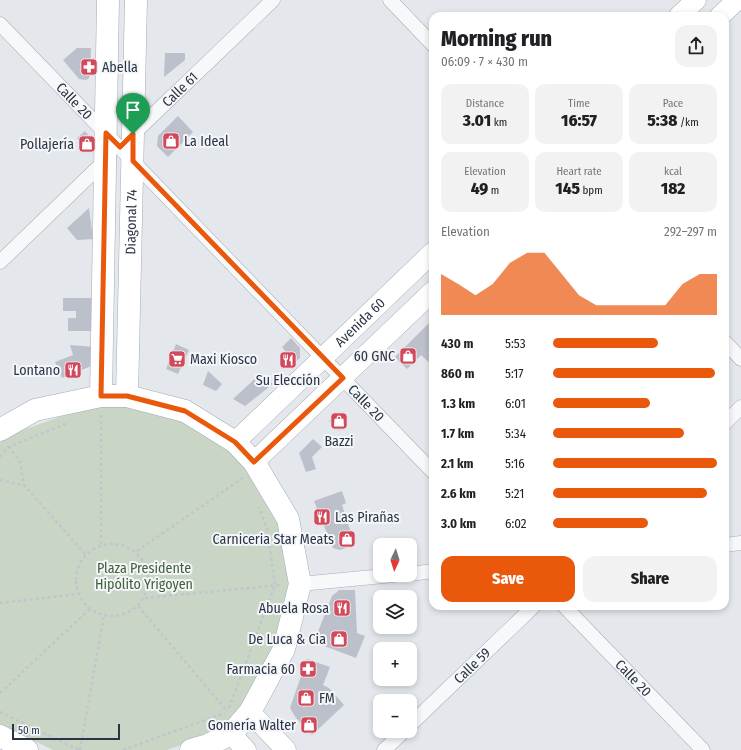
<!DOCTYPE html>
<meta charset="utf-8">
<style>
:root{--surface:#fff;--page:#f2f2f2;--text:#202124;--muted:#757577;--accent:#ea580c}
body{margin:0;font-family:"Fira Sans Condensed",sans-serif;background:var(--page);color:var(--text);height:100vh;display:flex;flex-direction:column;font-size:15px;white-space:nowrap}
*{box-sizing:border-box;margin:0}
p{font-size:13px;color:var(--muted)}
.icon{flex:none;width:22px;height:22px;fill:none;stroke:currentColor;stroke-width:2;stroke-linecap:round;stroke-linejoin:round}
.map{position:relative;flex:1;overflow:hidden}
.side{position:absolute;left:429px;top:12px;width:300px;height:598px;display:flex;flex-direction:column;background:var(--surface);border-radius:12px;box-shadow:0 2px 6px #0003}
.side>*{flex:none}
.needle{width:26px;rotate:184deg}
.buttons{position:absolute;left:373px;top:538px;display:grid;gap:8px}
.buttons a{display:grid;place-items:center;width:44px;height:44px;border-radius:8px;background:var(--surface);box-shadow:0 2px 6px #0003;font-size:20px}
.scale{position:absolute;left:12px;bottom:10px;width:108px;box-sizing:border-box;padding-left:4px;border:2px solid #2b3445;border-top:0;font-size:11px;line-height:14px;white-space:nowrap;color:#2b3445;-webkit-text-stroke:3px #f4f6f9;paint-order:stroke}
.pin{position:absolute;display:grid;place-items:center;width:34px;height:34px;color:#fff;margin:-41px -17px;border-radius:50% 50% 50% 0;rotate:-45deg;box-shadow:0 0 4px #0007}
.pin .icon{rotate:45deg}
.round{display:grid;place-items:center;flex:none;width:42px;height:42px;border-radius:12px;background:var(--page)}
.head{display:flex;align-items:center;justify-content:space-between;height:68px;padding:0 12px}
h1{font-size:22px;font-weight:800;line-height:30px}
.stats{display:grid;grid-template-columns:repeat(3,1fr);gap:6px;height:68px;padding:4px 12px}
.stats div{display:grid;align-content:center;border-radius:10px;background:var(--page);text-align:center}
.stats b{font-size:17px;font-weight:800}
.stats small{font-size:11px;font-weight:400}
.stats p{font-size:11px}
.chart{height:112px;padding:8px 12px}
.chart p{display:flex;justify-content:space-between}
.chart svg{width:100%;height:72px;margin-top:4px;fill:var(--accent);opacity:.7}
.primary-button{display:flex;gap:8px;margin-top:auto;padding:8px 12px}
.primary-button a{flex:1;height:46px;border-radius:12px;background:var(--accent);color:#fff;font-size:16px;font-weight:800;line-height:46px;text-align:center}
.primary-button a+a{background:var(--page);color:var(--text)}
ul{padding:0 12px;list-style:none;font-size:13px}
li{display:grid;grid-template-columns:64px 48px 1fr;align-items:center;height:30px}
li i{height:10px;border-radius:5px;background:var(--accent)}
.map>svg:first-child{display:block}
.green{fill:#c9d6c5}
.building{fill:#bbc0ca}
.lines{fill:none;stroke-linecap:round;stroke-linejoin:round}
.minor-casing{stroke:#a9aeb7;stroke-width:15}
.secondary-casing{stroke:#a9aeb7;stroke-width:21}
.primary-casing{stroke:#a3abb8;stroke-width:23}
.path{stroke:#c2c5cb;stroke-width:2.5;stroke-dasharray:3 3;stroke-linecap:butt}
.minor{stroke:#f7f8fa;stroke-width:14}
.secondary{stroke:#fff;stroke-width:20}
.primary{stroke:#fff;stroke-width:22}
.route-casing{stroke:#fff;stroke-width:8}
.route{stroke:#ea580c;stroke-width:5}
.labels{text-anchor:middle;stroke-width:4;stroke-linejoin:round;paint-order:stroke}
.poi-label{font-size:14px;fill:#2b3445;stroke:#f4f6f9;text-anchor:end}
.street-label{font-size:14px;fill:#2b3445;stroke:#f4f6f9}
.park-label{font-size:14px;fill:#3f6138;stroke:#f4f6f9}
</style>
<div class="map">
<svg width="741" height="750" viewBox="0 0 741 750">
<rect width="100%" height="100%" fill="#e4e7ec"/>
<path class="green" d="M99,403L150,405L232,446L259,475L290,551L285,635L254,704L225,729L167,750H53L0,724V443L9,435Z"/>
<path class="building" d="M77,48H91L90,76L88,79L85,80L79,79L63,60Z
M165,53H185V60L164,77Z
M178,116L193,132L168,157L157,146L158,136Z
M85,131L92,140L91,149L88,151L77,138Z
M89,208L93,239L77,240L67,228Z
M63,298H92V331H68V318H76V311H63Z
M433,319V366L421,355L407,369L395,357Z
M291,338L300,348V358L289,367L280,358L286,352L282,347Z
M176,344L189,350L178,374L166,369Z
M70,345L95,347L94,362L89,367L62,378L55,362L73,355Z
M208,371L222,384L216,391L203,385Z
M261,373L273,384L245,406L233,399Z
M339,412L348,421L339,431L329,421Z
M313,439L322,447L312,457L316,469L306,472L299,453Z
M342,491L346,503L342,505L355,545L340,550L333,548L314,501Z
M339,590H355L357,633L365,636L356,658L314,642L332,596Z
M307,659L330,667L323,685L329,688L344,705L312,735L296,718L290,708Z"/>
<g class="lines">
<defs>
<g id="minor">
<path d="M390,0L433,45"/>
<path id="s1" d="M0,24L433,472"/>
<path id="s2" d="M130,137L273,0"/>
<path d="M0,262L108,158"/>
<path d="M725,342L741,359"/>
<path d="M725,423L741,407"/>
<path d="M725,545L741,543"/>
<path d="M410,574L433,571"/>
<path d="M300,584L394,575"/>
<path id="s3" d="M564,606L703,750"/>
<path id="s4" d="M410,725L534,606"/>
<path d="M384,750L404,731"/>
</g>
<g id="secondary">
<path d="M679,16L696,0"/>
<path d="M720,16L737,0"/>
<path id="s5" d="M235,442L433,252"/>
<path d="M254,462L433,291"/>
<path d="M250,712L286,750"/>
<path d="M231,734L246,750"/>
</g>
<g id="primary">
<path d="M101,396L108,0"/>
<path id="s6" d="M127,396L136,0"/>
<path d="M0,430L35,410L101,396H127L185,411L235,442L254,462L288,519L300,584L284,649L250,712L231,734L208,745L191,750"/>
<path d="M0,736L27,750"/>
</g>
</defs>
<use href="#minor" class="minor-casing"/>
<use href="#secondary" class="secondary-casing"/>
<use href="#primary" class="primary-casing"/>
<path class="path" d="M13,445L68,423
M9,446L20,462L24,485L85,554
M0,457L9,446
M0,480L24,485
M76 580a36 36 0 1 1 72 0a36 36 0 1 1-72 0Z
M101,544V413
M137,551L244,477
M145,598L281,585
M0,603L78,594
M138,606L227,711
M0,693L90,609
M229,708L275,585L267,528L259,507
M0,712L79,750
M80,750L104,615
M123,750L225,713"/>
<use href="#minor" class="minor"/>
<use href="#secondary" class="secondary"/>
<use href="#primary" class="primary"/>
</g>
<g class="lines">
<defs>
<path id="route" d="M106,133L120,147L133,134V161L343,378L254,462L235,442L185,411L127,396H101Z"/>
</defs>
<use href="#route" class="route-casing"/>
<use href="#route" class="route"/>
</g>
<defs>
<symbol id="pharmacy-square" viewBox="-11 -11 22 22"><rect x="-9" y="-9" width="18" height="18" rx="4" fill="#d1495b" stroke="#f4f6f9"/><path d="M-2-6h4v4h4v4h-4v4h-4v-4h-4v-4h4Z" fill="#fff"/></symbol>
<symbol id="shop-square" viewBox="-11 -11 22 22"><rect x="-9" y="-9" width="18" height="18" rx="4" fill="#d1495b" stroke="#f4f6f9"/><path d="M-5-2.5h2.3a2.7 3.5 0 0 1 5.4 0H5L5.5 6h-11ZM-1.5-2.5h3a1.5 2.3 0 0 0-3 0Z" fill="#fff"/></symbol>
<symbol id="supermarket-square" viewBox="-11 -11 22 22"><rect x="-9" y="-9" width="18" height="18" rx="4" fill="#d1495b" stroke="#f4f6f9"/><path d="M-6-5.5h2.5l.6 2H6L4.5 2H-2.5L-4.4-4H-6ZM-1.5 3.2a1.3 1.3 0 1 0 .1 0ZM3 3.2a1.3 1.3 0 1 0 .1 0Z" fill="#fff"/></symbol>
<symbol id="restaurant-square" viewBox="-11 -11 22 22"><rect x="-9" y="-9" width="18" height="18" rx="4" fill="#d1495b" stroke="#f4f6f9"/><path d="M-5-6h1v4h1v-4h1v4h1v-4h1v5L-1.5 .5V6h-2V.5L-5-1ZM5-6V6H3V1.5H1.5Q1.5-4 5-6Z" fill="#fff"/></symbol>
</defs>
<g fill-rule="evenodd">
<use href="#pharmacy-square" x="79" y="57" width="20" height="20"/>
<use href="#shop-square" x="161" y="131" width="20" height="20"/>
<use href="#shop-square" x="77" y="134" width="20" height="20"/>
<use href="#shop-square" x="398" y="346" width="20" height="20"/>
<use href="#supermarket-square" x="167" y="349" width="20" height="20"/>
<use href="#restaurant-square" x="278" y="350" width="20" height="20"/>
<use href="#restaurant-square" x="63" y="360" width="20" height="20"/>
<use href="#shop-square" x="329" y="411" width="20" height="20"/>
<use href="#restaurant-square" x="312" y="507" width="20" height="20"/>
<use href="#shop-square" x="337" y="529" width="20" height="20"/>
<use href="#restaurant-square" x="332" y="598" width="20" height="20"/>
<use href="#shop-square" x="329" y="629" width="20" height="20"/>
<use href="#pharmacy-square" x="298" y="659" width="20" height="20"/>
<use href="#shop-square" x="296" y="688" width="20" height="20"/>
<use href="#shop-square" x="299" y="715" width="20" height="20"/>
</g>
<g class="labels">
<g class="poi-label">
<text x="102" y="72" text-anchor="start">Abella</text>
<text x="184" y="146" text-anchor="start">La Ideal</text>
<text x="74" y="149">Pollajería</text>
<text x="395" y="361">60 GNC</text>
<text x="190" y="364" text-anchor="start">Maxi Kiosco</text>
<text x="60" y="375">Lontano</text>
<text x="288" y="385" text-anchor="middle">Su Elección</text>
<text x="339" y="446" text-anchor="middle">Bazzi</text>
<text x="335" y="522" text-anchor="start">Las Pirañas</text>
<text x="334" y="544">Carniceria Star Meats</text>
<text x="329" y="613">Abuela Rosa</text>
<text x="326" y="644">De Luca &amp; Cia</text>
<text x="295" y="674">Farmacia 60</text>
<text x="319" y="703" text-anchor="start">FM</text>
<text x="296" y="730">Gomería Walter</text>
</g>
<g class="street-label">
<text dy="5" stroke="none"><textPath href="#s2" startOffset="69">Calle 61</textPath></text>
<text dy="5" stroke="none"><textPath href="#s1" startOffset="107">Calle 20</textPath></text>
<text dy="5" stroke="none"><textPath href="#s6" startOffset="174">Diagonal 74</textPath></text>
<text dy="5" stroke="none"><textPath href="#s5" startOffset="173">Avenida 60</textPath></text>
<text dy="5" stroke="none"><textPath href="#s1" startOffset="527">Calle 20</textPath></text>
<text dy="5" stroke="none"><textPath href="#s4" startOffset="86">Calle 59</textPath></text>
<text dy="5" stroke="none"><textPath href="#s3" startOffset="100">Calle 20</textPath></text>
</g>
<g class="park-label">
<text x="144" y="573">Plaza Presidente<tspan x="144" dy="16">Hipólito Yrigoyen</tspan></text>
</g>
</g>
</svg>
<div class="buttons">
<a><svg class="needle" viewBox="-14 -14 28 28"><path d="M0-13l5 13h-10z" fill="#e53935"/><path d="M0 13l5-13h-10z" fill="#757577"/></svg></a>
<a><svg class="icon" aria-label="layers" viewBox="0 0 24 24"><path d="M12 4l9 5-9 5-9-5zM3 14l9 5 9-5"/></svg></a>
<a>+</a>
<a>−</a>
</div>
<div class="scale">50 m</div>
<div class="pin" style="left:133px;top:134px;background:#1e9e55"><svg class="icon" aria-label="arrive" viewBox="0 0 24 24"><path d="M6 21V4h12l-3 4 3 4H6"/></svg></div>
<section class="side">
<div class="head"><div><h1>Morning run</h1><p>06:09 · 7 × 430 m</p></div><a class="round"><svg class="icon" aria-label="share" viewBox="0 0 24 24"><path d="M12 15V3M7 8l5-5 5 5M5 13v7h14v-7"/></svg></a></div>
<div class="stats">
<div><p>Distance</p><b>3.01<small> km</small></b></div>
<div><p>Time</p><b>16:57</b></div>
<div><p>Pace</p><b>5:38<small> /km</small></b></div>
</div>
<div class="stats">
<div><p>Elevation</p><b>49<small> m</small></b></div>
<div><p>Heart rate</p><b>145<small> bpm</small></b></div>
<div><p>kcal</p><b>182</b></div>
</div>
<div class="chart"><p><span>Elevation</span>292–297 m</p>
<svg viewBox="0 0 160 44" preserveAspectRatio="none"><path d="M0 44V19L10 25L20 32L30 25L40 12L50 6L60 6L70 19L80 32L90 38L100 38L110 38L120 38L130 38L140 25L150 19L160 19V44z"/></svg>
</div>
<ul>
<li><b>430 m</b>5:53<i style="width:64%"></i></li>
<li><b>860 m</b>5:17<i style="width:99%"></i></li>
<li><b>1.3 km</b>6:01<i style="width:59%"></i></li>
<li><b>1.7 km</b>5:34<i style="width:80%"></i></li>
<li><b>2.1 km</b>5:16<i style="width:100%"></i></li>
<li><b>2.6 km</b>5:21<i style="width:94%"></i></li>
<li><b>3.0 km</b>6:02<i style="width:58%"></i></li>
</ul>
<div class="primary-button"><a>Save</a><a>Share</a></div>
</section>
</div>
